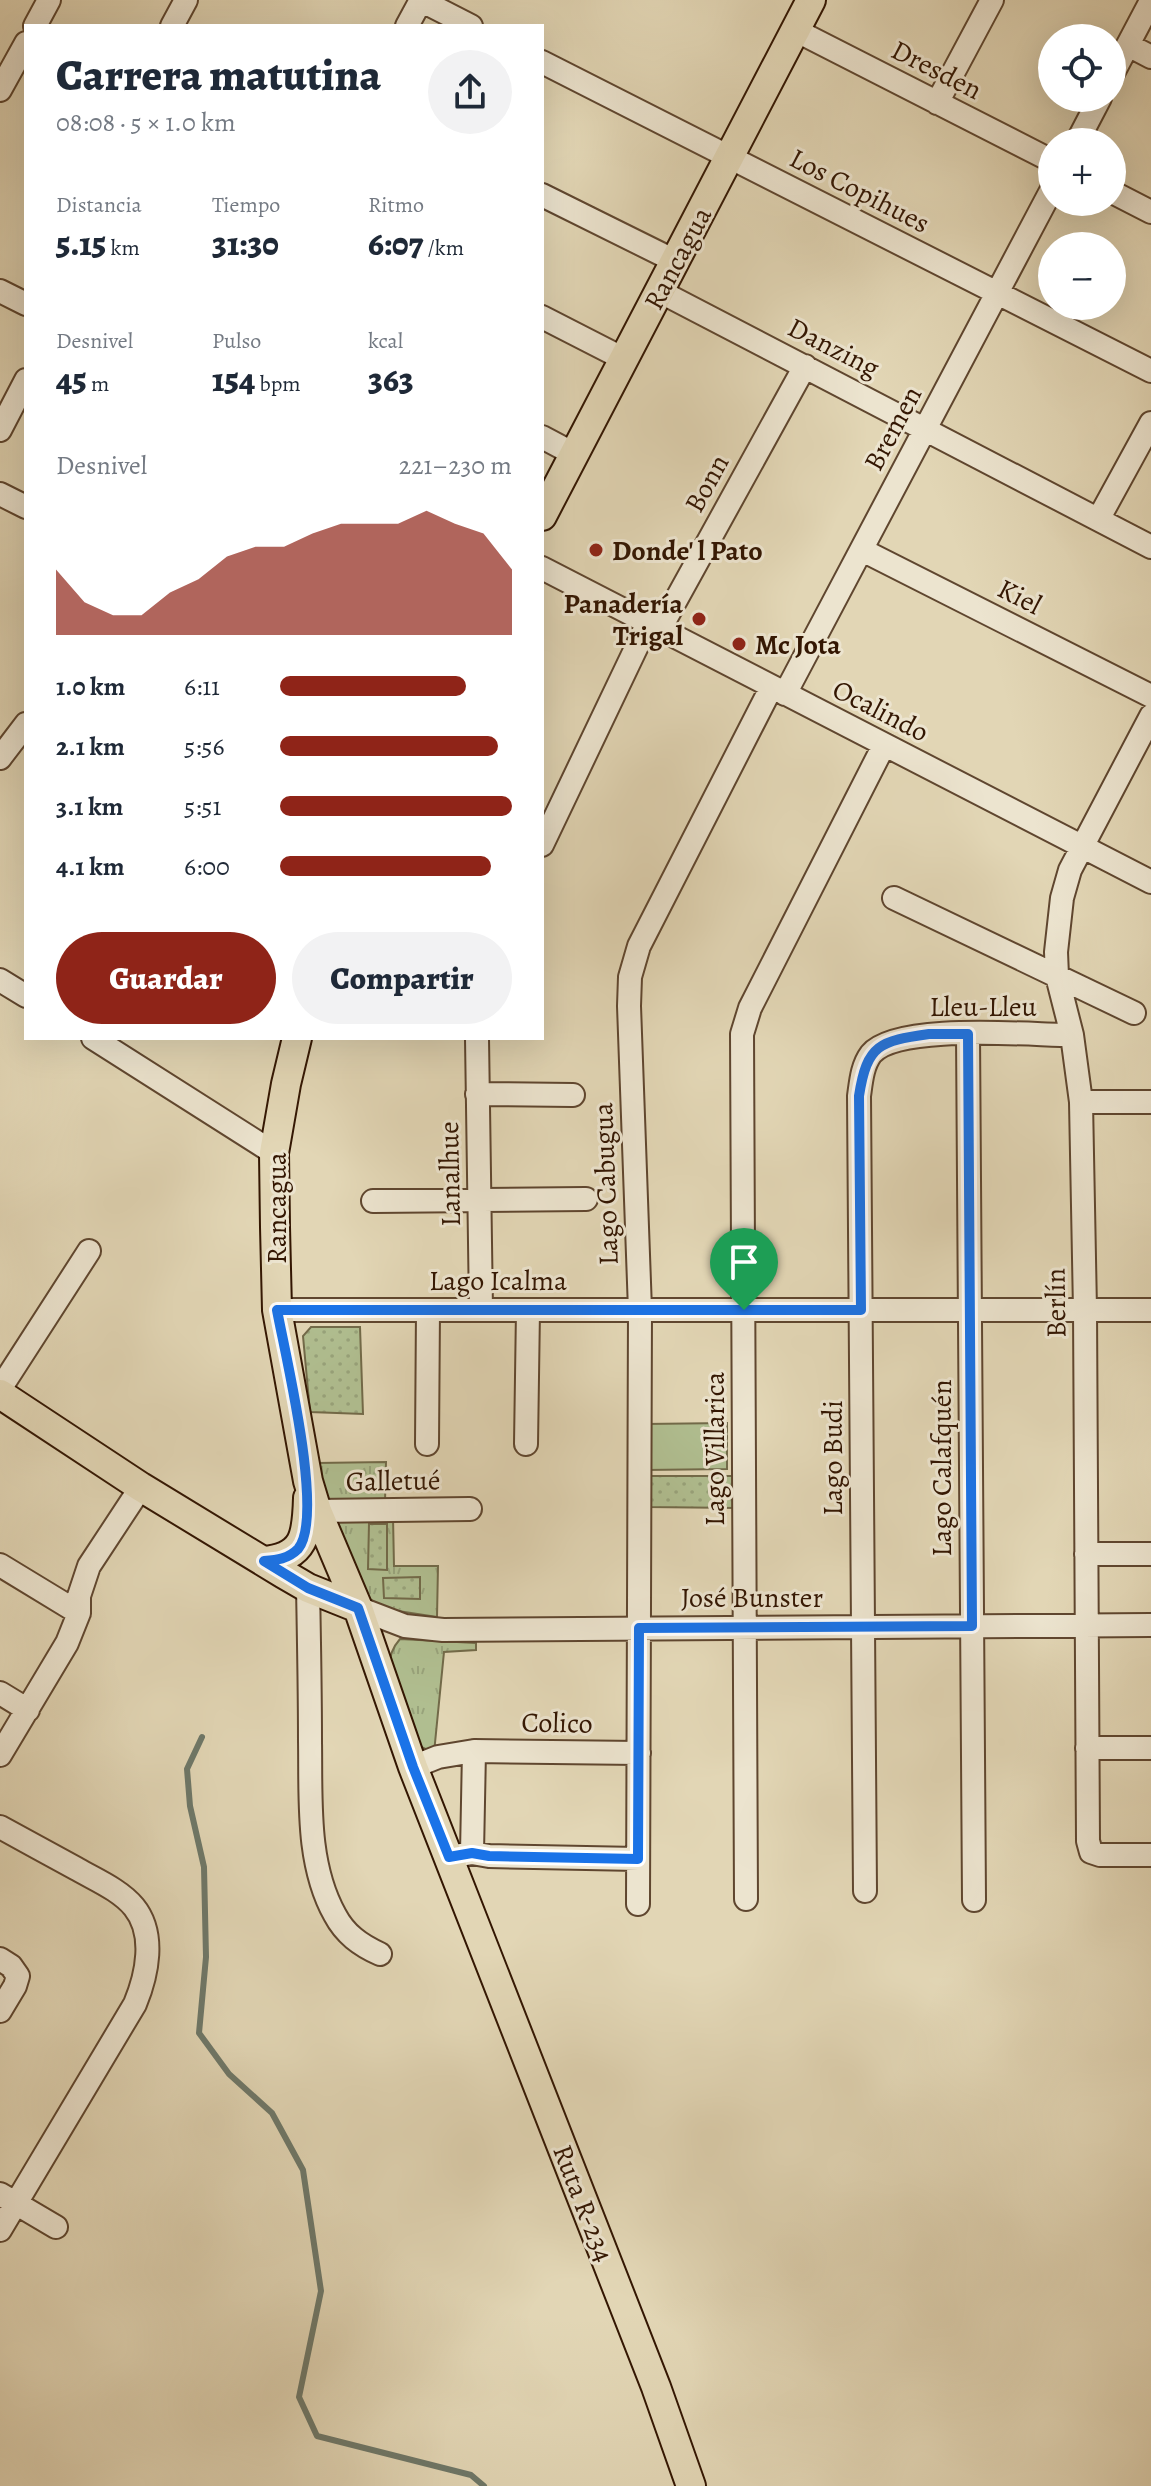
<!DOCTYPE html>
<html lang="es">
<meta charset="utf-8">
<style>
:root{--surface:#fff;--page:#f2f2f3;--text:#1f2937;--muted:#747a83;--accent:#8f2418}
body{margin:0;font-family:Alegreya,serif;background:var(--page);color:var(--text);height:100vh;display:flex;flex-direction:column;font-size:30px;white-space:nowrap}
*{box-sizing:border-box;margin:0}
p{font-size:26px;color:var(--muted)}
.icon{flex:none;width:44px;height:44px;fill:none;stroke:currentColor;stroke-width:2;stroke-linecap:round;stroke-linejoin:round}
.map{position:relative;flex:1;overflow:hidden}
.panel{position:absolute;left:24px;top:24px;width:520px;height:1016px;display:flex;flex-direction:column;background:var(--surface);border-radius:0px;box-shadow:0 8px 32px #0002}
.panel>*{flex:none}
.tools{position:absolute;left:1038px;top:24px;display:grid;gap:16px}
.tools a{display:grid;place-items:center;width:88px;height:88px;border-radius:50%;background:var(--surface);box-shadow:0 8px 32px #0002;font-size:40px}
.pin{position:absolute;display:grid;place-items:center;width:68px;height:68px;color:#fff;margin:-82px -34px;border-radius:50% 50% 50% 0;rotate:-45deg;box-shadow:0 0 8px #0007}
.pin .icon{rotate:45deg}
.round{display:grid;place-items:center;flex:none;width:84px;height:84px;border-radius:42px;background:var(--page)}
.overview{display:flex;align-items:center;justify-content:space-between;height:136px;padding:0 32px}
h1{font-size:44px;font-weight:800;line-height:60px}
.figures{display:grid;grid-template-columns:repeat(3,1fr);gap:12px;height:136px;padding:8px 32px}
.figures div{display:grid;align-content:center}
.figures b{font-size:34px;font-weight:800}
.figures small{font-size:22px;font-weight:400}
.figures p{font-size:22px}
.chart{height:224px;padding:16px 32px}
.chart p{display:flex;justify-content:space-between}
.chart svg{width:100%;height:144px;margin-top:8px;fill:var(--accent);opacity:.7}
.cta{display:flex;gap:16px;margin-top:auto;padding:16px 32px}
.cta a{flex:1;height:92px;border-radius:48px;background:var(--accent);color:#fff;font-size:32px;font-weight:800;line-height:92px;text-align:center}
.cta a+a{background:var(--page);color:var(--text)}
ul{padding:0 32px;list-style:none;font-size:26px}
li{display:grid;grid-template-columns:128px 96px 1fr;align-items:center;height:60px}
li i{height:20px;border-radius:10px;background:var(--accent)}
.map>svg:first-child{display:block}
.grass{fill:url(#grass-tufts);stroke:#726a49;stroke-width:2}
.park{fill:url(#park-dots);stroke:#726a49;stroke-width:2}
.pitch{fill:#b0be90;stroke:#726a49;stroke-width:2}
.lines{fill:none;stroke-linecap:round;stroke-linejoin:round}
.stream{stroke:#6e7869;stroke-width:6}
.minor-casing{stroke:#5f462f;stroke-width:26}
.major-casing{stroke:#331602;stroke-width:32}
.minor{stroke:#ece4cf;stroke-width:22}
.major{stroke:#e2d6b5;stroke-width:28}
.route-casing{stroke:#fff;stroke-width:16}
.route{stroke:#1a73e8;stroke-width:10}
.poi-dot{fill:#8f2418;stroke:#ece4cf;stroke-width:3}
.labels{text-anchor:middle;stroke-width:6;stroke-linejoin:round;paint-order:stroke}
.street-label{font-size:28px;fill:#331602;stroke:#ece4cf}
.poi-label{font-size:28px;font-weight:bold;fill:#331602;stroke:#ece4cf;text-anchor:start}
</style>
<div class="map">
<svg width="1151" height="2486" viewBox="0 0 1151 2486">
<defs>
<pattern id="grass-tufts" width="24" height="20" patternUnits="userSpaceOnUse" patternTransform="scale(2)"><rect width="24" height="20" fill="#b0be90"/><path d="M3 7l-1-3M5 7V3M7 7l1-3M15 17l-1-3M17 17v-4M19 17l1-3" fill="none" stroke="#98a37b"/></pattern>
<pattern id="park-dots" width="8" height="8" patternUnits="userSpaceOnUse" patternTransform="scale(2)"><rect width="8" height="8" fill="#b0be90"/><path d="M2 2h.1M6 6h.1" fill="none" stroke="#98a37b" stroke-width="1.8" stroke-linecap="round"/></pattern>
</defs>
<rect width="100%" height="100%" fill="#e2d6b5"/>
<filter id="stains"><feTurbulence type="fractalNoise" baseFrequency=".0025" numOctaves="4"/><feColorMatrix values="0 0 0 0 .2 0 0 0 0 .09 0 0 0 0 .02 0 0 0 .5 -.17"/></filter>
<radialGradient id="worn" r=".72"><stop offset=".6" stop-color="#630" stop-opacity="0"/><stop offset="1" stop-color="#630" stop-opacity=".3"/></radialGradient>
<path class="grass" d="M386,1462L385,1502L328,1503L317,1463Z
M328,1517H393L394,1566H438L437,1617L385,1609L358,1591Z
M400,1639L476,1643V1650L444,1652L434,1753L415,1744C402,1711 373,1669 400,1639Z"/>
<path class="park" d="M311,1327H360L363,1414L310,1412L303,1336Z
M648,1476H736V1508L648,1507Z
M369,1524H387V1570L368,1569Z
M420,1577V1599L384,1598L383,1578Z"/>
<path class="pitch" d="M727,1423V1469L646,1470L645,1424Z"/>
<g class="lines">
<path class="stream" d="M202,1737L187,1769L190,1806L204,1867L206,1957L199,2033L229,2074L272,2113L303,2170L321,2291L299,2397L317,2436L471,2475L484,2486"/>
<defs>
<path id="minor" d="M420,0L471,26
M35,26L49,0
M172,26L186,0
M407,26L421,0
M795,30L1052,161
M1128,45L1151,57
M542,62L1151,371
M1112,75L1151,1
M0,90L26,43
M937,103L992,0
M1077,142L1100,98
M1112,192L1151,212
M542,195L675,261
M0,291L26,304
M659,291L1151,547
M542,317L624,359
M0,430L26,380
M542,437L574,454
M0,494L26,507
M1099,518L1151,423
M862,550L1151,696
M542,568L1151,882
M660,629L805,366
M785,694L1052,189
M1151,716L1070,870L1062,898L1056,952L1057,976L1072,1035L1081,1102L1085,1310L1088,1841L1091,1852L1100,1855H1151
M0,758L26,724
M542,845L648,623
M894,898L1134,1013
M0,980L26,996
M968,1034L974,1900
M93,1038L274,1153
M477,1038L481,1310
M477,1094L573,1095
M1081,1102H1151
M373,1201L586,1199
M277,1310H1151
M0,1389L89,1251
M427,1444L428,1310
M526,1444L528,1310
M317,1511L470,1509
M1086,1554H1151
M0,1565L79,1613
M308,1588C309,1639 310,1690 310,1741C311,1798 306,1863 335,1915C345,1934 360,1945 380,1954
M358,1608L405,1626L443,1630L1151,1625
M0,1693L28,1710
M1087,1748H1151
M474,1751L639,1753
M0,1755L67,1643L79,1613V1596L89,1566L141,1487
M413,1767L438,1757L474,1751L472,1853
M0,1827C26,1841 51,1855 77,1869C96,1880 120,1890 134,1907C156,1934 147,1975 135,2004L0,2230
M449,1857L472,1853L489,1856L638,1859
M865,1891L859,1096C861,1082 862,1066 871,1054C897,1023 1030,1035 1072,1035
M746,1899L742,1034L750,1008L884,745
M638,1904L640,1310L629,1006L630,977L639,946L771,688
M0,1959L11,1966L18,1976L15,1986L0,2011
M0,2194L56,2227"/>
<path id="major" d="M542,516L811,0
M297,1038L286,1084L274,1153L275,1227L277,1310L308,1481L317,1511L358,1608L413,1767L656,2387L691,2486
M0,1394L141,1487L284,1574L308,1588L358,1608
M264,1561C305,1557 307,1535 308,1498"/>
</defs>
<use href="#minor" class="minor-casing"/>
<use href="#major" class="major-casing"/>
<use href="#minor" class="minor"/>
<use href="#major" class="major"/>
</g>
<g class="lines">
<defs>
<path id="route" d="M929,1034H968L972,1626L639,1628L638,1859L489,1856L472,1853L449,1857L413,1767L358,1608L308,1588L264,1561C277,1560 288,1559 298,1549C325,1517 285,1354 277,1310H861L859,1096C867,1044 880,1041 929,1034Z"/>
</defs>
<use href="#route" class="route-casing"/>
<use href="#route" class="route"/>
</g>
<g class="poi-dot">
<circle cx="596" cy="550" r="8"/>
<circle cx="699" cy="619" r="8"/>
<circle cx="739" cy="644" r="8"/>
</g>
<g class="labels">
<g class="street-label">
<text transform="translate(937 69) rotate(27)" y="10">Dresden</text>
<text transform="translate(860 190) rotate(27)" y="10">Los Copihues</text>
<text transform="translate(677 258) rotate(-62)" y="10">Rancagua</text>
<text transform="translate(834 347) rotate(27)" y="10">Danzing</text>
<text transform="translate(892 428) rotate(-62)" y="10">Bremen</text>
<text transform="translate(706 483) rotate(-61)" y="10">Bonn</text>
<text transform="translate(1020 596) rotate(27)" y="10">Kiel</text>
<text transform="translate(881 710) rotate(27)" y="10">Ocalindo</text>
<text x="983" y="1016">Lleu-Lleu</text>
<text transform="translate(449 1174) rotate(-91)" y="10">Lanalhue</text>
<text transform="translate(605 1184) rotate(-92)" y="10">Lago Cabugua</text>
<text transform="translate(276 1208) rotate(-90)" y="10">Rancagua</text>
<text x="498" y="1290">Lago Icalma</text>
<text transform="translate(1055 1303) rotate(-91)" y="10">Berlín</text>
<text transform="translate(714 1449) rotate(-90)" y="10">Lago Villarica</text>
<text transform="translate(832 1458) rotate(-90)" y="10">Lago Budi</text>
<text transform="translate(941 1468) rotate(-90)" y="10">Lago Calafquén</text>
<text transform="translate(393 1480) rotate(-1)" y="10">Galletué</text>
<text x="752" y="1607">José Bunster</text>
<text transform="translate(557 1722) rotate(1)" y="10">Colico</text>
<text transform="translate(584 2203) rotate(69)" y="10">Ruta R-234</text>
</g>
<g class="poi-label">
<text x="612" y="560">Donde' l Pato</text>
<text x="683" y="613" text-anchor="end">Panadería<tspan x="683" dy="32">Trigal</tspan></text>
<text x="755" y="654">Mc Jota</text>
</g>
</g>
<rect width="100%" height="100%" filter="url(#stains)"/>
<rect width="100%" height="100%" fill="url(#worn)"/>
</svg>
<div class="tools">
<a><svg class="icon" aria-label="locate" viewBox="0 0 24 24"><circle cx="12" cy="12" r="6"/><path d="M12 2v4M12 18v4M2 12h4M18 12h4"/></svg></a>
<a>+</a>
<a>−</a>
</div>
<div class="pin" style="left:744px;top:1310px;background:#1e9e55"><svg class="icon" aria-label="arrive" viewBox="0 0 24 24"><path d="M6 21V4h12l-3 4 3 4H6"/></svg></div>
<section class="panel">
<div class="overview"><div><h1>Carrera matutina</h1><p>08:08 · 5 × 1.0 km</p></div><a class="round"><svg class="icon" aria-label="share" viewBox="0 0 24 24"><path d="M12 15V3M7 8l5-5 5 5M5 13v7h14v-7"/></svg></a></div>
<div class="figures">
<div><p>Distancia</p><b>5.15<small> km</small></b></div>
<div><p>Tiempo</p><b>31:30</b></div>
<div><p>Ritmo</p><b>6:07<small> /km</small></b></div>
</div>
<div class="figures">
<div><p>Desnivel</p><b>45<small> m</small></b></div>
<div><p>Pulso</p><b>154<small> bpm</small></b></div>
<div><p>kcal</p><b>363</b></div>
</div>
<div class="chart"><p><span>Desnivel</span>221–230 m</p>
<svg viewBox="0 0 160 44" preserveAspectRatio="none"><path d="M0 44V24L10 34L20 38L30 38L40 31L50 27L60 20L70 17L80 17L90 13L100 10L110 10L120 10L130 6L140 10L150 13L160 24V44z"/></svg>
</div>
<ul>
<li><b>1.0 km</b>6:11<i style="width:80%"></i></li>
<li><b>2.1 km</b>5:56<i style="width:94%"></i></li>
<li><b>3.1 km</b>5:51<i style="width:100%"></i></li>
<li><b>4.1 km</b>6:00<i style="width:91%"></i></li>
</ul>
<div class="cta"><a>Guardar</a><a>Compartir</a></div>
</section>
</div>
